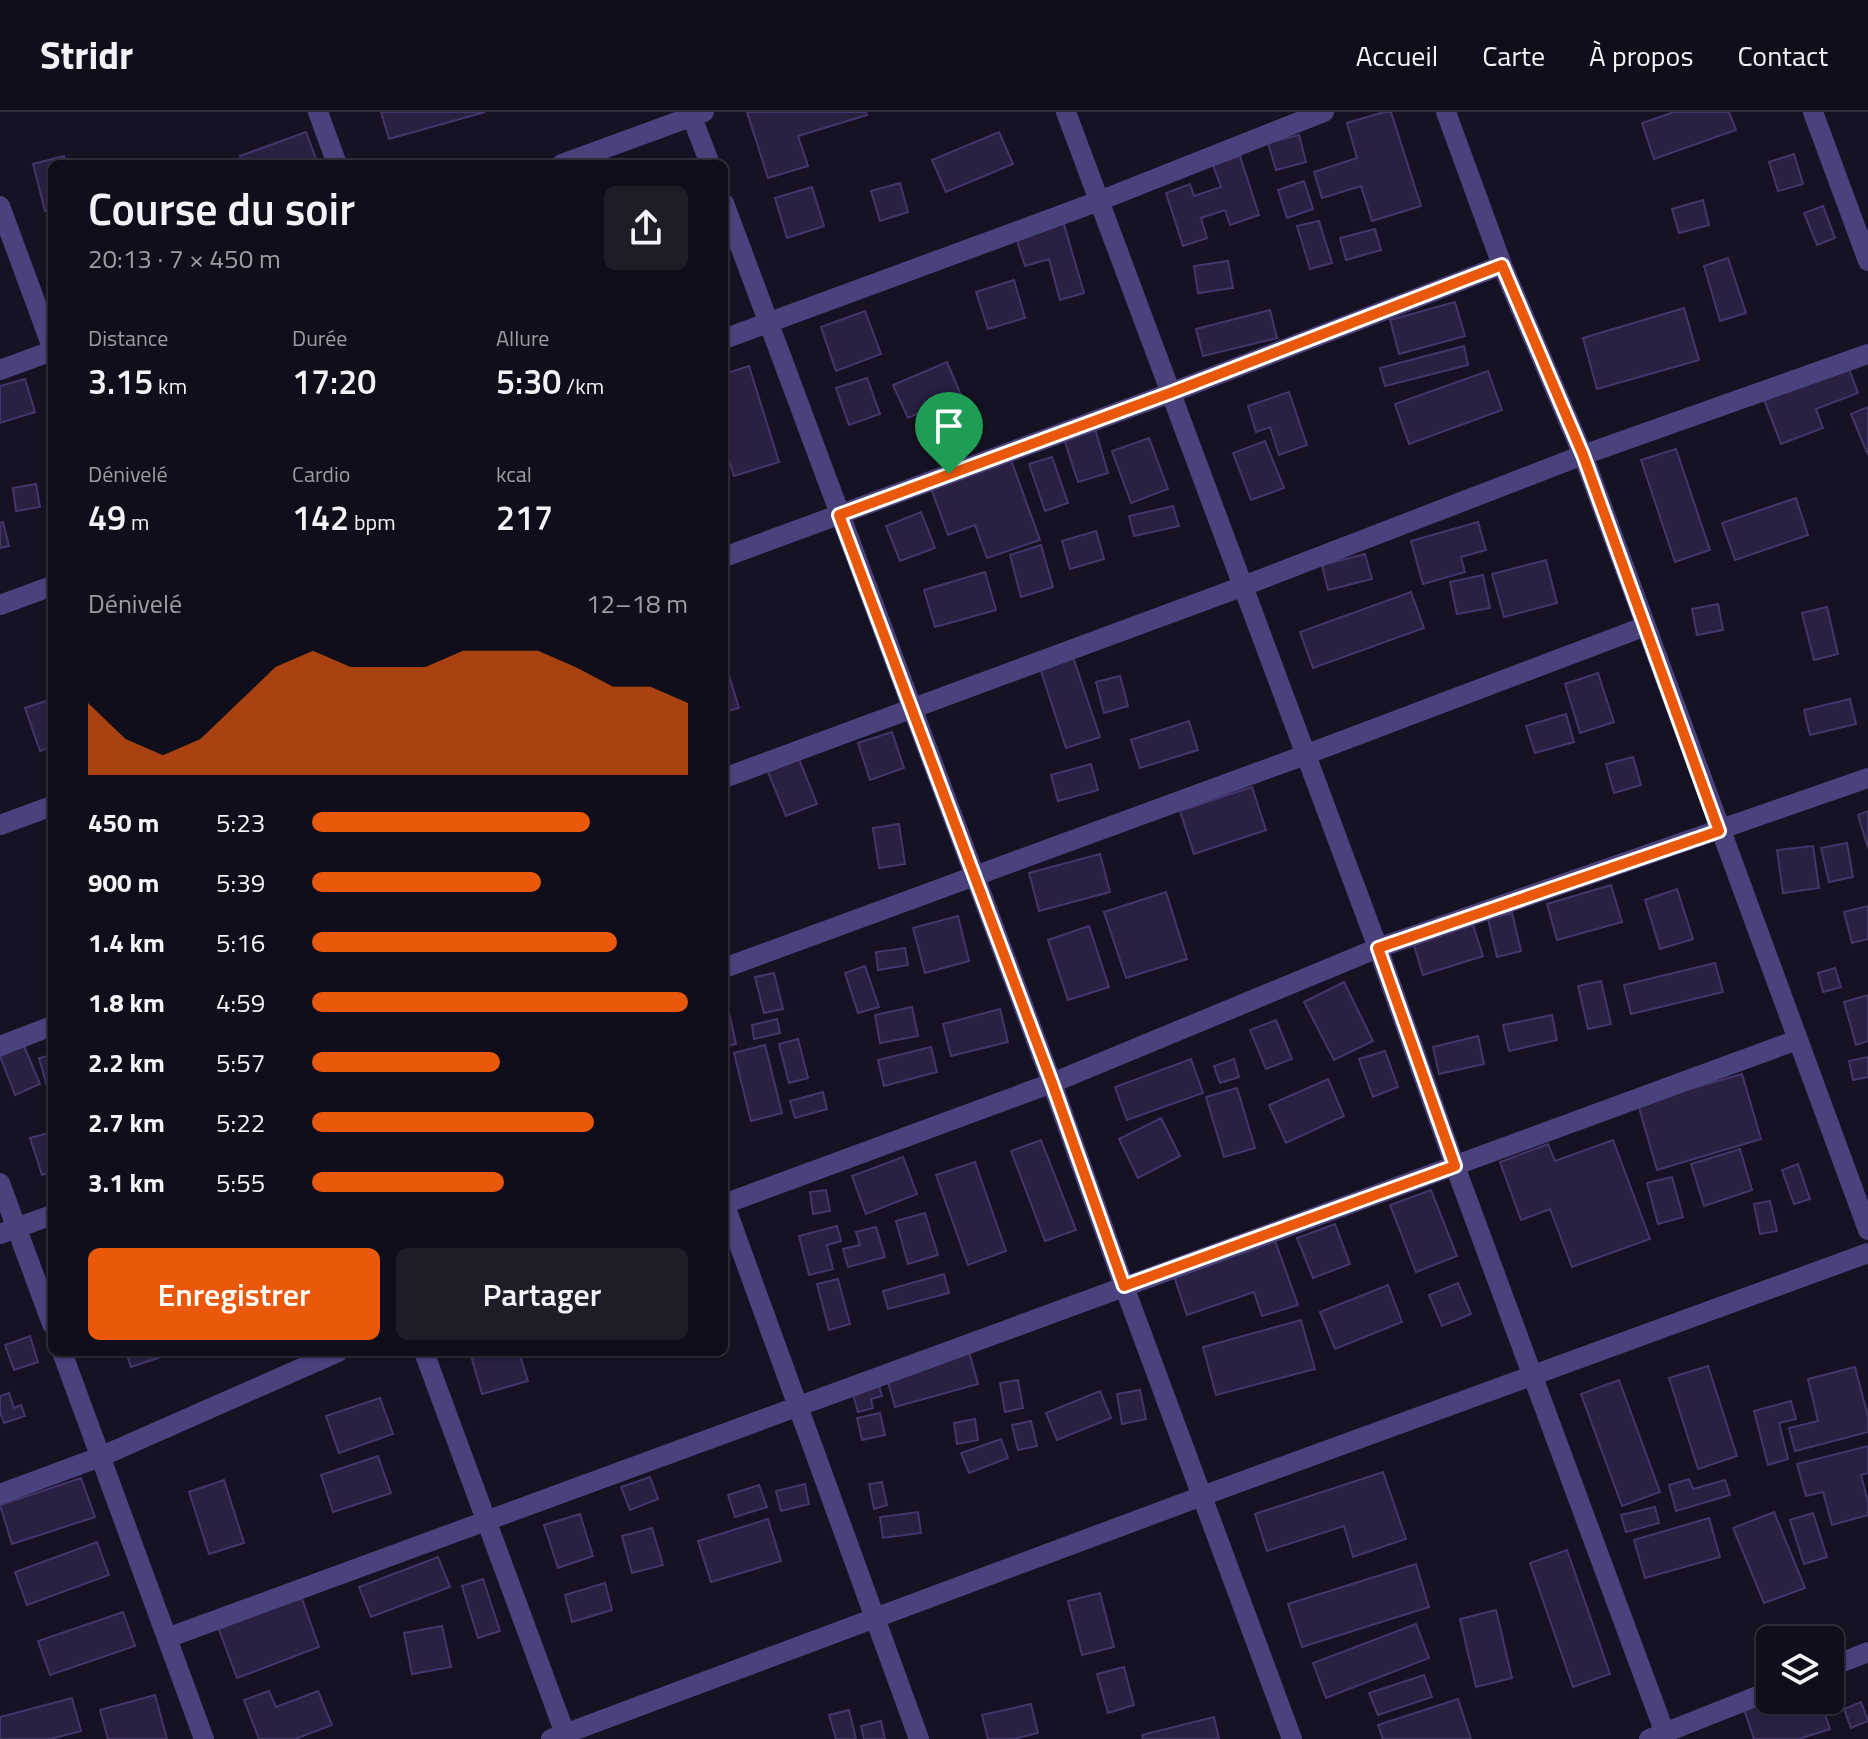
<!DOCTYPE html>
<html lang="fr">
<meta charset="utf-8">
<style>
:root{--surface:#100e1a;--page:#1e1c27;--text:#f1f3f6;--muted:#9c9ca2;--line:#302e39;--accent:#ea580c}
body{margin:0;font-family:"Titillium Web",sans-serif;background:var(--page);color:var(--text);height:100vh;display:flex;flex-direction:column;font-size:30px;white-space:nowrap}
*{box-sizing:border-box;margin:0}
p{font-size:26px;color:var(--muted)}
.icon{flex:none;width:44px;height:44px;fill:none;stroke:currentColor;stroke-width:2;stroke-linecap:round;stroke-linejoin:round}
.map{position:relative;flex:1;overflow:hidden}
.sheet{position:absolute;left:48px;top:48px;width:680px;height:1196px;display:flex;flex-direction:column;background:var(--surface);border-radius:12px;box-shadow:0 2px 6px #0004,0 0 0 2px var(--line)}
.sheet>*{flex:none}
.fabs{position:absolute;left:1756px;top:1514px;display:grid;gap:16px}
.fabs a{display:grid;place-items:center;width:88px;height:88px;border-radius:12px;background:var(--surface);box-shadow:0 2px 6px #0004,0 0 0 2px var(--line);font-size:40px}
.pin{position:absolute;display:grid;place-items:center;width:68px;height:68px;color:#fff;margin:-82px -34px;border-radius:50% 50% 50% 0;rotate:-45deg;box-shadow:0 0 8px #0007}
.pin .icon{rotate:45deg}
.round{display:grid;place-items:center;flex:none;width:84px;height:84px;border-radius:12px;background:var(--page)}
.head{display:flex;align-items:center;justify-content:space-between;height:136px;padding:0 40px}
h1{font-size:44px;font-weight:600;line-height:60px}
.figures{display:grid;grid-template-columns:repeat(3,1fr);gap:12px;height:136px;padding:8px 40px}
.figures div{display:grid;align-content:center}
.figures b{font-size:34px;font-weight:600}
.figures small{font-size:22px;font-weight:400}
.figures p{font-size:22px}
.chart{height:224px;padding:16px 40px}
.chart p{display:flex;justify-content:space-between}
.chart svg{width:100%;height:144px;margin-top:8px;fill:var(--accent);opacity:.7}
.cta{display:flex;gap:16px;margin-top:auto;padding:16px 40px}
.cta a{flex:1;height:92px;border-radius:12px;background:var(--accent);color:#fff;font-size:32px;font-weight:600;line-height:92px;text-align:center}
.cta a+a{background:var(--page);color:var(--text)}
ul{padding:0 40px;list-style:none;font-size:26px}
li{display:grid;grid-template-columns:128px 96px 1fr;align-items:center;height:60px}
li i{height:20px;border-radius:10px;background:var(--accent)}
header{display:flex;align-items:center;gap:48px;box-sizing:border-box;height:112px;padding:0 40px;background:var(--surface);border-bottom:2px solid var(--line)}
header strong{font-size:38px}
nav{display:flex;gap:44px;margin-inline-start:auto;font-size:28px}
.map>svg:first-child{display:block}
.building{fill:#292042;stroke:#44356b;stroke-width:2}
.lines{fill:none;stroke-linecap:round;stroke-linejoin:round}
.minor{stroke:#49427d;stroke-width:20}
.tertiary{stroke:#49427d;stroke-width:20}
.route-casing{stroke:#fff;stroke-width:16}
.route{stroke:#ea580c;stroke-width:10}
</style>
<header>
<strong>Stridr</strong>
<nav><a>Accueil</a><a>Carte</a><a>À propos</a><a>Contact</a></nav>
</header>
<div class="map">
<svg width="1868" height="1627" viewBox="0 0 1868 1627">
<rect width="100%" height="100%" fill="#161223"/>
<path class="building" d="M381,0H485L389,27Z
M747,0H866L867,3L798,24L808,54L768,66Z
M1384,0H1391L1421,94L1372,109L1361,74L1322,86L1314,60L1357,46L1347,11Z
M1674,0H1729L1736,18L1654,47L1642,11Z
M306,20L318,52H243L240,44Z
M999,20L1013,52L946,80L932,48Z
M1299,23L1306,50L1276,58L1268,31Z
M1794,42L1803,72L1778,79L1769,50Z
M64,44L66,52H52V97L45,99L33,52Z
M1240,44L1259,103L1230,113L1225,98L1201,106L1207,126L1183,134L1166,81L1190,72L1194,84L1221,75L1213,53Z
M1304,69L1313,97L1287,106L1278,78Z
M900,71L908,100L880,109L871,79Z
M812,75L824,114L787,126L775,86Z
M1703,88L1709,113L1679,121L1672,97Z
M1823,94L1835,126L1817,133L1804,101Z
M1063,109L1084,181L1060,188L1049,147L1025,154L1015,122Z
M1319,109L1332,151L1310,157L1297,114Z
M1375,117L1381,138L1346,148L1340,126Z
M1728,146L1746,201L1720,209L1704,154Z
M1228,149L1233,176L1198,181L1194,154Z
M1014,168L1025,206L988,217L976,180Z
M1455,190L1465,224L1399,242L1390,208Z
M1684,196L1699,248L1597,277L1583,226Z
M1270,198L1277,226L1203,244L1196,217Z
M865,199L881,242L836,259L821,215Z
M1464,234L1468,253L1385,274L1380,256Z
M947,250L961,283L908,306L893,273Z
M1847,251L1858,281L1816,297L1823,316L1781,332L1762,282Z
M749,254L779,350L734,364L724,331V262Z
M1488,259L1502,298L1409,332L1395,292Z
M867,266L880,302L849,313L836,276Z
M25,267L35,300L0,311V274Z
M1289,280L1307,333L1279,343L1270,315L1256,320L1248,294Z
M1868,295V343L1851,302Z
M1095,317L1108,361L1078,370L1064,327Z
M1149,326L1168,377L1131,391L1112,339Z
M1265,329L1284,376L1251,388L1233,341Z
M1676,337L1710,438L1675,450L1641,348Z
M1052,345L1068,391L1045,399L1029,352Z
M1011,348L1040,428L987,446L975,413L948,423L931,376Z
M36,372L40,395L16,399L13,376Z
M1796,386L1808,423L1735,448L1722,411Z
M1173,394L1179,414L1134,424L1129,404Z
M921,400L935,436L900,449L886,414Z
M3,410L9,434L0,436V411Z
M1478,410L1486,438L1461,445L1465,460L1423,472L1411,429Z
M1096,419L1104,447L1070,457L1062,429Z
M1041,433L1053,475L1021,485L1010,443Z
M1365,442L1372,467L1328,478L1322,453Z
M1546,448L1557,491L1504,505L1492,462Z
M985,460L996,498L935,515L924,478Z
M1483,463L1490,496L1457,502L1450,470Z
M1411,480L1424,516L1313,556L1300,520Z
M1718,492L1723,518L1697,523L1692,497Z
M1827,495L1838,542L1814,548L1802,501Z
M1072,542L1100,625L1066,636L1039,553Z
M724,547L739,596L724,600Z
M1598,561L1614,610L1580,621L1565,572Z
M1120,564L1128,594L1104,601L1096,570Z
M52,587V635L40,639L25,596Z
M1850,587L1856,612L1810,623L1804,598Z
M1566,602L1574,630L1535,641L1526,614Z
M1189,609L1198,638L1140,656L1131,628Z
M892,620L904,656L870,668L858,631Z
M1633,645L1641,673L1614,681L1606,652Z
M799,647L817,692L786,704L768,660Z
M1091,652L1098,678L1058,689L1051,663Z
M1252,675L1266,718L1194,742L1180,699Z
M1868,699V736L1858,703Z
M899,712L905,752L879,756L873,716Z
M1847,731L1853,765L1829,770L1821,736Z
M1813,734L1819,776L1783,781L1777,738Z
M1100,742L1110,780L1039,799L1029,761Z
M1611,773L1622,810L1557,828L1547,792Z
M1677,777L1693,827L1660,837L1645,788Z
M1166,780L1187,847L1126,866L1104,800Z
M1868,794V827L1852,831L1844,800Z
M1512,801L1521,839L1497,845L1488,807Z
M958,804L969,849L925,861L913,816Z
M1473,813L1483,844L1423,863L1413,830Z
M1089,814L1109,875L1068,888L1048,828Z
M905,836L908,853L878,858L876,840Z
M1715,851L1723,880L1631,902L1624,873Z
M865,854L879,895L858,901L845,861Z
M1835,856L1841,875L1823,880L1818,861Z
M774,861L783,897L764,901L755,865Z
M1601,869L1611,912L1588,917L1578,874Z
M1344,870L1373,929L1334,948L1304,890Z
M1868,883V929L1856,933L1844,890Z
M726,887L736,932L724,935V888Z
M912,895L918,924L880,931L875,903Z
M1000,897L1008,930L951,944L943,912Z
M1552,903L1557,928L1509,939L1503,913Z
M777,907L780,921L754,927L752,913Z
M1276,908L1292,947L1266,957L1250,918Z
M1478,924L1484,952L1439,962L1433,935Z
M798,927L808,966L789,971L779,932Z
M765,933L782,1001L751,1009L734,941Z
M24,934L40,972L15,983L0,944Z
M931,935L937,960L884,974L878,948Z
M1385,939L1398,975L1373,985L1359,947Z
M52,943V973L47,974L39,946Z
M1868,945V965L1853,968L1849,949Z
M1191,947L1203,981L1127,1008L1115,975Z
M1234,947L1239,965L1220,971L1214,954Z
M1742,962L1761,1027L1657,1058L1638,992Z
M1328,967L1344,1004L1286,1031L1269,993Z
M1237,976L1255,1036L1224,1045L1206,985Z
M823,980L827,997L795,1006L790,989Z
M1161,1006L1180,1044L1138,1066L1119,1027Z
M52,1020V1060L42,1063L30,1026Z
M1041,1028L1076,1118L1045,1129L1011,1039Z
M1613,1028L1650,1127L1572,1155L1550,1097L1521,1108L1500,1050L1548,1032L1555,1049Z
M1740,1037L1752,1078L1704,1094L1691,1052Z
M903,1045L917,1082L866,1102L852,1064Z
M975,1050L1006,1139L968,1153L936,1063Z
M1798,1052L1810,1087L1794,1092L1782,1058Z
M1672,1065L1683,1105L1658,1112L1647,1071Z
M826,1078L830,1099L813,1102L810,1080Z
M1431,1078L1457,1144L1416,1160L1390,1093Z
M1770,1089L1777,1119L1760,1122L1754,1092Z
M925,1101L938,1143L908,1152L896,1109Z
M1335,1112L1350,1152L1313,1166L1297,1126Z
M837,1114L841,1129L827,1133L833,1157L809,1163L799,1124Z
M876,1115L885,1145L848,1155L843,1137L860,1133L856,1120Z
M1274,1126L1298,1193L1262,1204L1254,1180L1187,1203L1173,1161Z
M944,1162L949,1181L888,1197L883,1179Z
M838,1167L850,1212L829,1218L817,1172Z
M1458,1171L1471,1202L1442,1214L1429,1183Z
M1388,1173L1402,1210L1335,1237L1320,1200Z
M1301,1208L1315,1257L1216,1283L1203,1235Z
M30,1224L38,1250L14,1258L5,1233Z
M126,1240H160L161,1245L131,1255Z
M470,1240H519L528,1269L482,1282Z
M969,1240L978,1272L895,1295L886,1263Z
M1708,1254L1737,1344L1698,1357L1669,1266Z
M1855,1255L1868,1305V1320L1795,1339L1789,1316L1818,1309L1808,1267Z
M1018,1268L1023,1296L1005,1300L1000,1271Z
M1619,1268L1660,1380L1622,1394L1581,1282Z
M879,1274L882,1284L871,1287L873,1296L858,1300L853,1282Z
M1140,1278L1146,1307L1122,1312L1117,1282Z
M1100,1279L1111,1306L1057,1328L1046,1301Z
M9,1281L14,1296L21,1293L25,1304L4,1311L0,1300V1284Z
M380,1286L393,1322L339,1341L326,1304Z
M1791,1289L1796,1307L1779,1311L1788,1347L1768,1353L1754,1299Z
M880,1301L885,1323L862,1328L857,1306Z
M975,1307L978,1328L957,1332L954,1311Z
M1031,1309L1037,1334L1018,1338L1012,1313Z
M1001,1327L1008,1346L969,1361L961,1341Z
M1868,1334V1361L1861,1363L1868,1390V1403L1832,1413L1823,1380L1806,1384L1797,1352Z
M378,1344L391,1381L333,1400L321,1363Z
M1383,1360L1406,1427L1353,1445L1344,1414L1267,1439L1255,1402Z
M650,1365L658,1387L630,1398L621,1375Z
M81,1366L95,1405L12,1432L0,1393Z
M1689,1367L1693,1377L1725,1368L1730,1383L1676,1399L1669,1373Z
M224,1368L244,1431L209,1442L189,1380Z
M882,1370L887,1393L874,1397L869,1372Z
M805,1372L809,1392L781,1399L776,1379Z
M759,1373L767,1395L735,1405L728,1383Z
M1655,1395L1659,1411L1626,1420L1621,1403Z
M918,1400L921,1421L883,1426L880,1405Z
M1774,1400L1805,1476L1764,1491L1733,1416Z
M1813,1401L1827,1445L1804,1452L1790,1408Z
M580,1402L593,1444L558,1456L544,1413Z
M1709,1406L1720,1445L1645,1466L1634,1428Z
M768,1407L781,1449L711,1470L698,1429Z
M652,1416L663,1453L632,1461L622,1424Z
M97,1430L109,1463L27,1493L15,1460Z
M1567,1438L1610,1562L1573,1575L1530,1451Z
M438,1445L450,1475L371,1505L359,1475Z
M1416,1452L1429,1495L1302,1535L1288,1492Z
M483,1467L500,1519L478,1526L462,1474Z
M605,1471L612,1498L572,1510L565,1483Z
M1100,1481L1114,1535L1082,1543L1068,1489Z
M301,1484L319,1535L237,1566L218,1515Z
M1496,1498L1512,1566L1476,1575L1460,1507Z
M123,1500L135,1534L50,1563L38,1529Z
M1416,1512L1429,1546L1326,1586L1313,1551Z
M442,1514L451,1555L412,1562L404,1521Z
M1124,1555L1134,1593L1108,1601L1097,1562Z
M1424,1563L1432,1585L1378,1603L1369,1581Z
M269,1579L276,1595L318,1579L332,1613L295,1627H259L244,1588Z
M155,1583L167,1627H108L100,1598Z
M72,1586L81,1619L50,1627H0V1605Z
M1458,1587L1471,1627H1383L1378,1613Z
M1770,1588H1820L1830,1617L1799,1627H1754L1744,1597Z
M1861,1590L1868,1609L1851,1616L1844,1597Z
M1031,1592L1038,1621L1013,1627H988L982,1603Z
M849,1598L856,1627H836L829,1603Z
M1214,1605L1219,1627H1143L1142,1623Z
M881,1609L885,1627H864L861,1614Z"/>
<g class="lines">
<path class="minor" d="M318,0L337,52
M690,0L710,52
M1066,0L1378,836L1455,1054L1667,1627
M1446,0L1502,153L1583,343L1868,1118
M1813,0L1868,149
M562,52L704,0
M724,91L1052,971L1124,1174L1292,1627
M0,94L52,235
M724,227L1099,89L1324,0
M0,258L52,239
M724,445L1170,281L1502,153
M0,493L52,474
M724,666L1241,475L1583,343L1868,242
M0,713L52,694
M724,856L1305,643L1646,514
M0,934L52,914
M0,1071L52,1212
M724,1091L919,1627
M724,1092L1052,971L1378,836L1868,666
M0,1122L52,1103
M62,1240L204,1627
M424,1240L567,1627
M0,1382L100,1345L338,1240
M167,1526L1797,928
M1830,1555L1868,1540
M1649,1627L1770,1579"/>
<path class="tertiary" d="M551,1627L1202,1384L1868,1141"/>
</g>
<g class="lines">
<defs>
<path id="route" d="M1502,153L1583,343L1719,719L1378,836L1455,1054L1124,1174L1052,971L839,403L1170,281Z"/>
</defs>
<use href="#route" class="route-casing"/>
<use href="#route" class="route"/>
</g>
</svg>
<div class="fabs">
<a><svg class="icon" aria-label="layers" viewBox="0 0 24 24"><path d="M12 4l9 5-9 5-9-5zM3 14l9 5 9-5"/></svg></a>
</div>
<div class="pin" style="left:949px;top:362px;background:#1e9e55"><svg class="icon" aria-label="arrive" viewBox="0 0 24 24"><path d="M6 21V4h12l-3 4 3 4H6"/></svg></div>
<section class="sheet">
<div class="head"><div><h1>Course du soir</h1><p>20:13 · 7 × 450 m</p></div><a class="round"><svg class="icon" aria-label="share" viewBox="0 0 24 24"><path d="M12 15V3M7 8l5-5 5 5M5 13v7h14v-7"/></svg></a></div>
<div class="figures">
<div><p>Distance</p><b>3.15<small> km</small></b></div>
<div><p>Durée</p><b>17:20</b></div>
<div><p>Allure</p><b>5:30<small> /km</small></b></div>
</div>
<div class="figures">
<div><p>Dénivelé</p><b>49<small> m</small></b></div>
<div><p>Cardio</p><b>142<small> bpm</small></b></div>
<div><p>kcal</p><b>217</b></div>
</div>
<div class="chart"><p><span>Dénivelé</span>12–18 m</p>
<svg viewBox="0 0 160 44" preserveAspectRatio="none"><path d="M0 44V22L10 33L20 38L30 33L40 22L50 11L60 6L70 11L80 11L90 11L100 6L110 6L120 6L130 11L140 17L150 17L160 22V44z"/></svg>
</div>
<ul>
<li><b>450 m</b>5:23<i style="width:74%"></i></li>
<li><b>900 m</b>5:39<i style="width:61%"></i></li>
<li><b>1.4 km</b>5:16<i style="width:81%"></i></li>
<li><b>1.8 km</b>4:59<i style="width:100%"></i></li>
<li><b>2.2 km</b>5:57<i style="width:50%"></i></li>
<li><b>2.7 km</b>5:22<i style="width:75%"></i></li>
<li><b>3.1 km</b>5:55<i style="width:51%"></i></li>
</ul>
<div class="cta"><a>Enregistrer</a><a>Partager</a></div>
</section>
</div>
